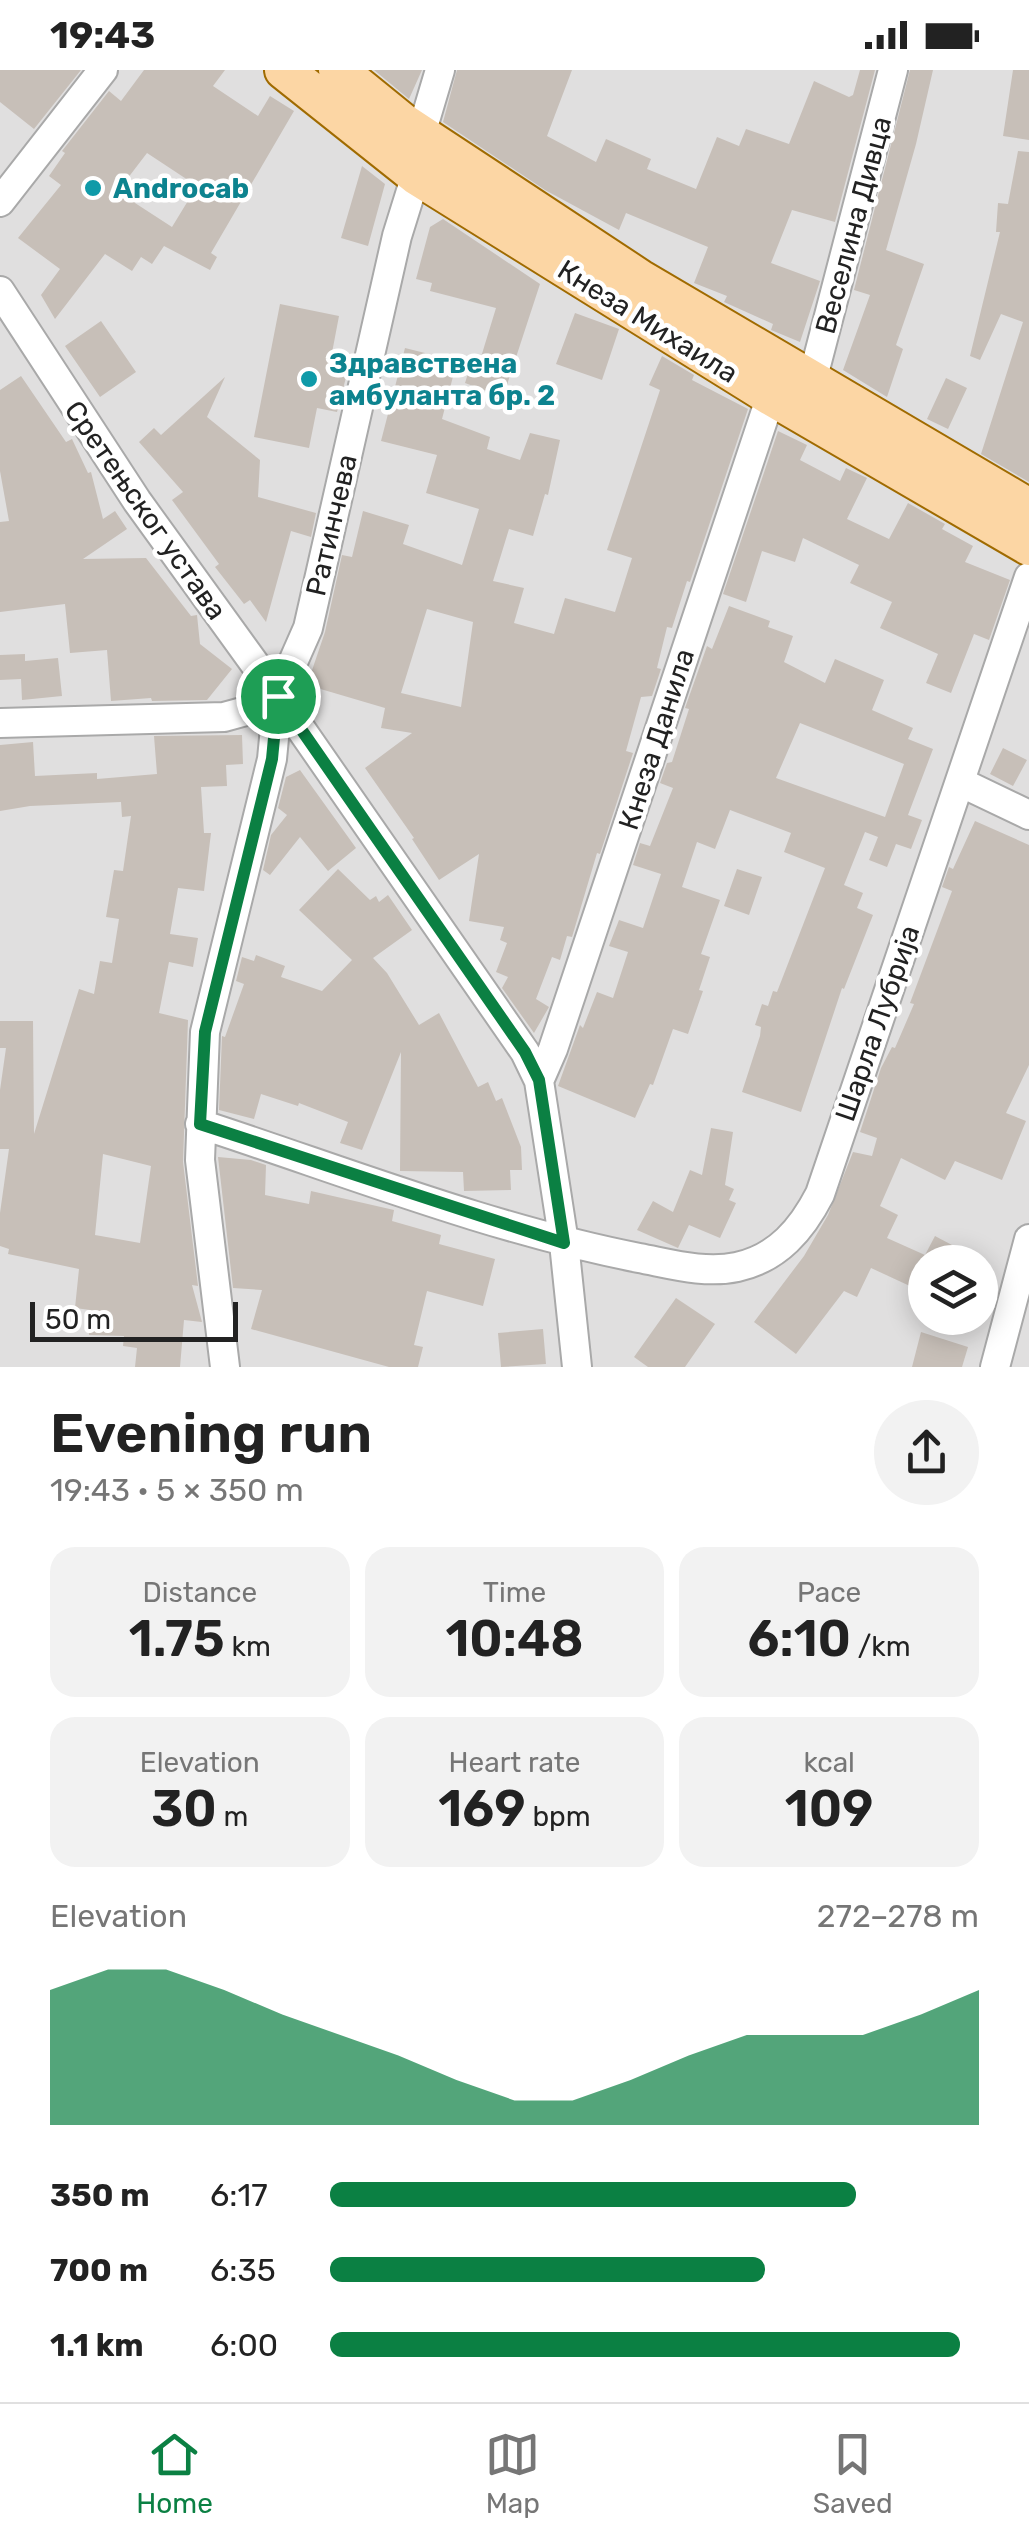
<!DOCTYPE html>
<meta charset="utf-8">
<style>
:root{--surface:#fff;--page:#f2f2f2;--text:#222;--muted:#767676;--line:#e0e0e0;--accent:#0b8043}
body{margin:0;font-family:Rubik,sans-serif;background:var(--page);color:var(--text);height:100vh;display:flex;flex-direction:column;font-size:38px;white-space:nowrap}
*{box-sizing:border-box;margin:0}
p{font-size:32px;color:var(--muted)}
.icon{flex:none;width:55px;height:55px;fill:none;stroke:currentColor;stroke-width:2;stroke-linecap:round;stroke-linejoin:round}
.map{position:relative;height:1297px;overflow:hidden}
.panel{display:flex;flex-direction:column;background:var(--surface);flex:1}
.panel>*{flex:none}
.buttons{position:absolute;left:908px;top:1175px;display:grid;gap:20px}
.buttons a{display:grid;place-items:center;width:90px;height:90px;border-radius:50%;background:var(--surface);box-shadow:0 5px 25px #0003;font-size:50px}
.scale{position:absolute;left:30px;bottom:25px;width:208px;box-sizing:border-box;padding-left:10px;border:5px solid #222;border-top:0;font-size:28px;line-height:35px;white-space:nowrap;color:#222;-webkit-text-stroke:8px #fff;paint-order:stroke}
.pin{position:absolute;display:grid;place-items:center;width:85px;height:85px;color:#fff;margin:-42px;border:5px solid #fff;border-radius:50%;box-shadow:0 2px 10px #0007}
.round{display:grid;place-items:center;flex:none;width:105px;height:105px;border-radius:52px;background:var(--page)}
.headline{display:flex;align-items:center;justify-content:space-between;height:170px;padding:0 50px}
h1{font-size:55px;font-weight:600;line-height:75px}
.metrics{display:grid;grid-template-columns:repeat(3,1fr);gap:15px;height:170px;padding:10px 50px}
.metrics div{display:grid;align-content:center;border-radius:25px;background:var(--page);text-align:center}
.metrics b{font-size:50px;font-weight:600}
.metrics small{font-size:28px;font-weight:400}
.metrics p{font-size:28px}
.chart{height:280px;padding:20px 50px}
.chart p{display:flex;justify-content:space-between}
.chart svg{width:100%;height:180px;margin-top:10px;fill:var(--accent);opacity:.7}
ul{padding:0 50px;list-style:none;font-size:32px}
li{display:grid;grid-template-columns:160px 120px 1fr;align-items:center;height:75px}
li i{height:25px;border-radius:12px;background:var(--accent)}
.status{display:flex;justify-content:space-between;align-items:center;height:70px;padding:0 50px;background:var(--surface);direction:ltr}
.status svg{height:28px;fill:currentColor}
.tabs{display:flex;justify-content:space-around;align-items:center;height:140px;border-top:2px solid var(--line);background:var(--surface);font-size:28px;color:var(--muted)}
.tabs a{display:grid;justify-items:center;gap:5px}
.tabs .selected{color:var(--accent)}
.map>svg:first-child{display:block}
.residential{fill:#e0dfdf;fill-rule:evenodd}
.building{fill:#c7bfb8;fill-rule:evenodd}
.lines{fill:none;stroke-linecap:round;stroke-linejoin:round}
.minor-casing{stroke:#a9a9a9;stroke-width:32}
.major-casing{stroke:#a06b00;stroke-width:42}
.minor{stroke:#fff;stroke-width:28}
.major{stroke:#fcd6a4;stroke-width:38}
.route-casing{stroke:#fff;stroke-width:20}
.route{stroke:#0b8043;stroke-width:12}
.culture-dot{fill:#0f9aa8;stroke:#fff;stroke-width:4}
.labels{text-anchor:middle;stroke-width:9;stroke-linejoin:round;paint-order:stroke}
.culture-label{font-size:28px;font-weight:bold;fill:#0d838f;stroke:#fff;text-anchor:start}
.street-label{font-size:28px;fill:#222;stroke:#fff}
</style>
<div class="status"><b>19:43</b><svg viewBox="0 0 49 12"><path d="M0 12V9h3v3zM5 12V6h3v6zM10 12V3h3v9zM15 12V0h3v12zM26 1h20v11H26zM47 4h2v5h-2z"/></svg></div>
<div class="map">
<svg width="1029" height="1297" viewBox="0 0 1029 1297">
<rect width="100%" height="100%" fill="#f2efe9"/>
<path class="residential" d="M0,0H1029V1297H0ZM925,1192H980V1248H925Z"/>
<path class="building" d="M0,0H81L34,59L0,32Z
M144,0H225L213,16L258,46L270,26L294,41L211,183L217,187L210,200L164,176L152,194L141,187L132,201L105,184L55,249L41,225L60,199L18,168L61,115L49,106L65,83L62,81L109,21L121,31ZM147,83L197,116L172,157L135,133L138,129L121,117Z
M374,0H422L409,29Z
M457,0H572L547,66L596,92L606,69L651,89L647,99L696,119L717,67L739,76L746,59L789,74L814,11L849,27L853,25L860,0H875L835,152L792,140L771,193L820,211L800,272L771,260L773,254L724,232L727,226L694,213L708,177L626,143L619,160L545,120L443,52Z
M910,0H933L916,74L886,180L924,194L896,275L903,279L887,327L843,300L870,225L854,220Z
M1013,0H1029V70L1003,66Z
M1018,81L1029,82V412L981,384L1023,252L1001,244L980,290L970,286L1000,162H996L998,133L1008,134Z
M362,96L385,114L368,176L341,168Z
M443,149L540,214L503,327L465,313L474,284L481,287L496,238L430,221L432,213L416,209L430,157Z
M280,234L339,246L331,288L350,292L337,342L317,338L309,378L254,367Z
M575,243L619,259L602,310L556,294Z
M101,251L136,302L100,327L65,276Z
M405,278L457,291L442,349L490,367L487,379L520,390L530,363L560,370L548,425L545,424L533,466L509,459L493,511L524,518L514,553L554,564L565,528L615,542L632,488L607,480L660,320L649,315L662,286L694,305L692,310L748,339L690,512L687,511L672,558L667,557L657,598L661,599L652,626L641,627L626,681L633,683L600,784L597,783L572,867L567,866L560,890L552,887L536,929L549,937L534,963L502,918L508,907L496,902L507,873L500,870L504,857L469,851L479,784L439,810L412,769L414,768L365,698L412,663L381,658L385,638L307,615L325,562L342,485L352,487L363,441L409,455L403,474L462,495L479,439L426,423L437,385L381,371ZM427,539L473,552L461,637L401,623Z
M21,306L66,372L72,369L88,403L91,402L103,449L115,441L127,459L83,489L146,488L191,546L197,545L200,574L232,599L207,630L152,631L151,628L111,631L107,580L70,583L65,534L0,542V452L9,451L0,401V320Z
M225,307L207,347L260,390L258,427L316,443L311,467L291,461L266,552L250,530L244,534L215,497L219,494L172,430L183,422L139,372L154,358L161,365Z
M946,308L967,318L948,359L927,349Z
M778,361L807,375L800,390L840,411L846,398L867,408L847,449L889,469L908,433L945,454L942,459L973,476L965,492L1010,510L989,570L974,564L951,623L926,613L938,584L880,558L892,532L850,513L859,495L803,468L795,492L762,481L746,532L723,524Z
M729,536L770,551L768,557L793,566L784,592L825,613L835,589L884,610L872,640L913,658L908,669L933,679L908,745L922,750L911,779L896,774L887,797L869,790L878,767L865,762L844,815L863,823L857,838L873,845L844,919L842,918L801,1042L742,1022L760,966L761,957L755,955L762,934L768,936L773,921L777,922L825,798L784,782L791,763L730,740L715,779L697,772L682,817L720,830L701,884L710,887L699,920L703,921L688,964L673,959L653,1015L650,1014L635,1048L558,1016L580,955L583,958L597,922L613,928L628,882L609,876L619,850L643,858L661,804L633,795L640,773L650,776L673,718L660,713L667,693L672,692L689,639L685,638L707,576L712,579ZM800,653L904,694L885,747L776,708Z
M25,584V591L58,588L62,626L22,630L21,609L0,610V585Z
M242,665L243,694L226,695L227,716L201,717L204,763H211L204,821L178,818L170,864L198,868L193,897L169,892L159,943L188,950L183,1092L198,1216L192,1215L202,1252L184,1250L180,1297H135L137,1278L123,1276L124,1266L89,1265L90,1240L75,1238L79,1199L8,1184L9,1179L0,1176V1143L9,1079H0V1020L6,978H0V951H33L34,1064L79,919L94,924L100,891L112,893L119,849L106,847L114,800L123,801L131,746L122,747L121,732L30,736L0,741V675L33,672L35,706L97,703V709L157,704L154,666ZM103,1084L151,1096L140,1173L95,1165Z
M1003,678L1027,690L1013,716L990,704Z
M300,700L356,778L328,801L300,767L270,805L263,800L271,765L287,745L278,738L286,707Z
M975,751L1029,775V995L1006,1043L1026,1051L1002,1110L955,1091L945,1110L901,1088L880,1136L898,1145L887,1168L925,1185L935,1166L984,1192H925V1223L871,1198L857,1227L844,1221L796,1284L754,1252L804,1186L828,1145L853,1082L872,1086L877,1068L860,1062L881,998L892,977L895,978L914,934L910,933L952,821L942,817L949,797L953,799Z
M338,799L370,830L376,826L379,832L388,825L412,860L373,888L387,903L419,955L439,943L478,1017L488,1012L496,1031L502,1028L521,1077L522,1100H510L511,1120L464,1121L463,1102L400,1101L401,982L362,1080L340,1073L348,1052L299,1033L298,1036L261,1024L254,1049L219,1040L222,966L225,967L244,914L236,911L242,887L254,891L256,885L285,896L281,907L322,921L352,890L299,840Z
M737,799L762,807L749,845L724,836Z
M711,1058L733,1062L725,1115L734,1119L729,1130L736,1133L720,1168L689,1155L678,1178L637,1160L653,1131L673,1142L690,1100L702,1105Z
M218,1087L251,1090L266,1095L265,1125L309,1134L311,1121L394,1140L392,1151L441,1165L439,1174L495,1189L483,1236L427,1221L414,1275L423,1277L418,1297H389L251,1259L262,1220L233,1218Z
M676,1228L715,1254L685,1297H648L634,1287Z
M543,1259L546,1294L501,1297L498,1263Z
M921,1262L968,1277L962,1297H912Z"/>
<g class="lines">
<defs>
<path id="minor" d="M421,64L440,0
M0,132L103,0
M0,221L137,431L278,626L525,982L539,1011L564,1173L577,1297
M812,311L893,0
M0,653L224,647L257,638L278,626
M960,712L1029,745
M539,1011L553,979L771,326
M200,1054C344,1101 491,1159 639,1188C671,1194 705,1204 737,1197C778,1188 802,1159 820,1124L1029,507
M225,1297L200,1090L205,962L272,689L278,626L308,558L397,166L416,105
M995,1297L1029,1169"/>
<path id="major" d="M284,0L416,105L771,326L1029,476
M338,0L402,52L640,209L1029,438"/>
</defs>
<use href="#minor" class="minor-casing"/>
<use href="#major" class="major-casing"/>
<use href="#minor" class="minor"/>
<use href="#major" class="major"/>
</g>
<g class="lines">
<defs>
<path id="route" d="M278,626L525,982L539,1010L564,1173L200,1054L205,962L272,689Z"/>
</defs>
<use href="#route" class="route-casing"/>
<use href="#route" class="route"/>
</g>
<g class="culture-dot">
<circle cx="93" cy="118" r="10"/>
<circle cx="309" cy="309" r="10"/>
</g>
<g class="labels">
<g class="culture-label">
<text x="113" y="128">Androcab</text>
<text x="329" y="303">Здравствена<tspan x="329" dy="32">амбуланта бр. 2</tspan></text>
</g>
<g class="street-label">
<text transform="translate(853 155) rotate(-75)" y="10">Веселина Дивца</text>
<text transform="translate(648 251) rotate(32)" y="10">Кнеза Михаила</text>
<text transform="translate(146 440) rotate(55)" y="10">Сретењског устава</text>
<text transform="translate(331 455) rotate(-77)" y="10">Ратинчева</text>
<text transform="translate(656 669) rotate(-72)" y="10">Кнеза Данила</text>
<text transform="translate(877 953) rotate(-71)" y="10">Шарла Лубрија</text>
</g>
</g>
</svg>
<div class="buttons">
<a><svg class="icon" aria-label="layers" viewBox="0 0 24 24"><path d="M12 4l9 5-9 5-9-5zM3 14l9 5 9-5"/></svg></a>
</div>
<div class="scale">50 m</div>
<div class="pin" style="left:278px;top:626px;background:#1e9e55"><svg class="icon" aria-label="arrive" viewBox="0 0 24 24"><path d="M6 21V4h12l-3 4 3 4H6"/></svg></div>
</div>
<section class="panel">
<div class="headline"><div><h1>Evening run</h1><p>19:43 · 5 × 350 m</p></div><a class="round"><svg class="icon" aria-label="share" viewBox="0 0 24 24"><path d="M12 15V3M7 8l5-5 5 5M5 13v7h14v-7"/></svg></a></div>
<div class="metrics">
<div><p>Distance</p><b>1.75<small> km</small></b></div>
<div><p>Time</p><b>10:48</b></div>
<div><p>Pace</p><b>6:10<small> /km</small></b></div>
</div>
<div class="metrics">
<div><p>Elevation</p><b>30<small> m</small></b></div>
<div><p>Heart rate</p><b>169<small> bpm</small></b></div>
<div><p>kcal</p><b>109</b></div>
</div>
<div class="chart"><p><span>Elevation</span>272–278 m</p>
<svg viewBox="0 0 160 44" preserveAspectRatio="none"><path d="M0 44V11L10 6L20 6L30 11L40 17L50 22L60 27L70 33L80 38L90 38L100 33L110 27L120 22L130 22L140 22L150 17L160 11V44z"/></svg>
</div>
<ul>
<li><b>350 m</b>6:17<i style="width:81%"></i></li>
<li><b>700 m</b>6:35<i style="width:67%"></i></li>
<li><b>1.1 km</b>6:00<i style="width:97%"></i></li>
</ul>
</section>
<nav class="tabs">
<a class="selected"><svg class="icon" aria-label="home" viewBox="0 0 24 24"><path d="M3 11l9-7 9 7M6 9v11h12V9"/></svg>Home</a>
<a><svg class="icon" aria-label="map" viewBox="0 0 24 24"><path d="M3 6l6-2 6 2 6-2v14l-6 2-6-2-6 2zM9 4v14M15 6v14"/></svg>Map</a>
<a><svg class="icon" aria-label="saved" viewBox="0 0 24 24"><path d="M7 4h10v16l-5-4-5 4z"/></svg>Saved</a>
</nav>
